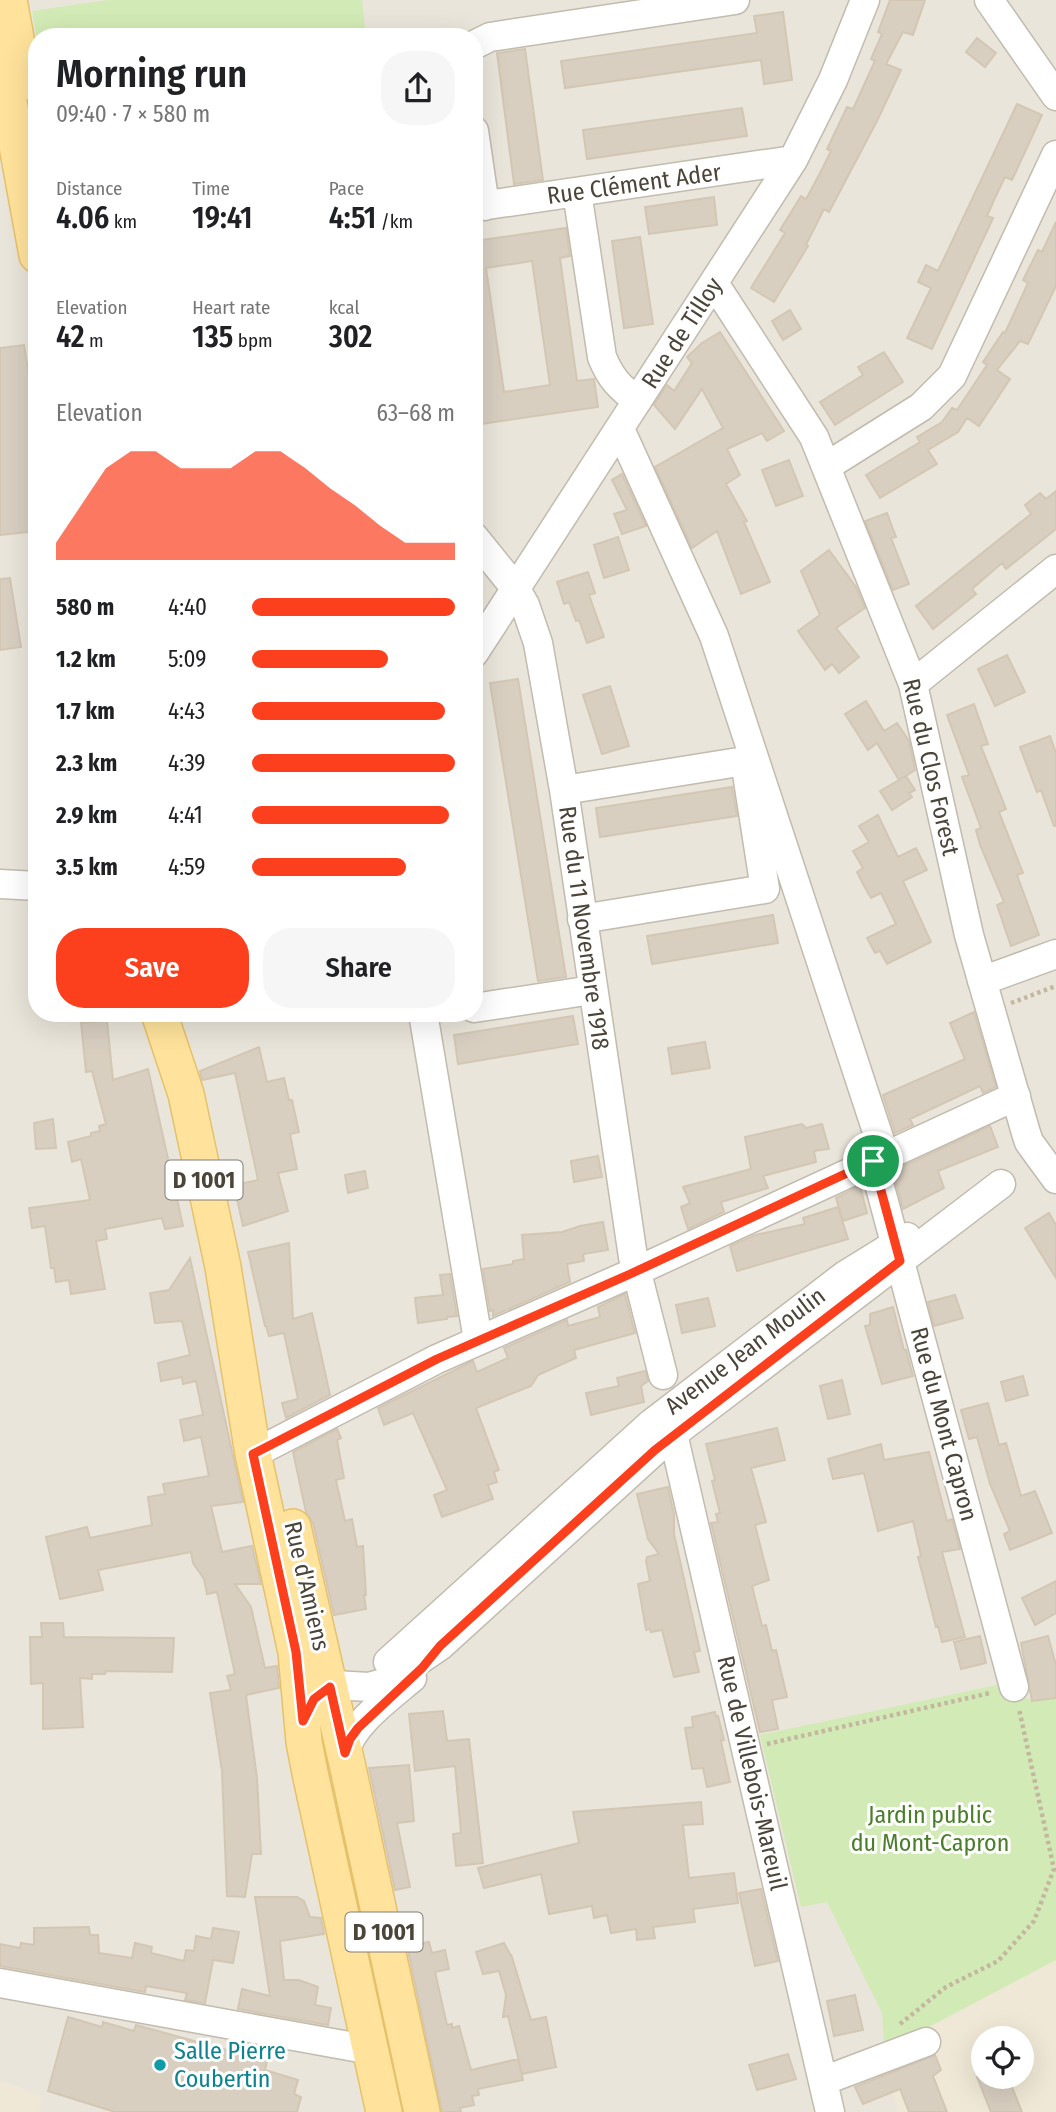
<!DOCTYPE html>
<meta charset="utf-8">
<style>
:root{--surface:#fff;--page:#f6f6f6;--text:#202124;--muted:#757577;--accent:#fc3f1d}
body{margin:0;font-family:"Fira Sans Condensed",sans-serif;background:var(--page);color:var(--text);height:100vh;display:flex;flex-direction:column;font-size:26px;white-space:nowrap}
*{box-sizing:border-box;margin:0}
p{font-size:23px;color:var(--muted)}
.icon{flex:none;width:38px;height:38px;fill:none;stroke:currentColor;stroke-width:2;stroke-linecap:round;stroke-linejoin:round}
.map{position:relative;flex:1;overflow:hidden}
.side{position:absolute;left:28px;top:28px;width:455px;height:994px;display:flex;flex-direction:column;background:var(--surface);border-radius:28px;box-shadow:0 7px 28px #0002}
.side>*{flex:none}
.controls{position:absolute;left:971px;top:2026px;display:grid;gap:14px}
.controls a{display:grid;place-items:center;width:63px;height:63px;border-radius:50%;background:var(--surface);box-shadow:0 7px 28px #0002;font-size:35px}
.pin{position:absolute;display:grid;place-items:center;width:60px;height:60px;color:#fff;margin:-30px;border:4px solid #fff;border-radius:50%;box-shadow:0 2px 7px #0007}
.round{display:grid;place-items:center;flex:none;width:74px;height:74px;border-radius:28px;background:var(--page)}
.summary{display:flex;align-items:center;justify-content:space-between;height:119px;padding:0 28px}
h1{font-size:38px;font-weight:600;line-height:52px}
.stats{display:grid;grid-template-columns:repeat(3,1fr);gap:10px;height:119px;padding:7px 28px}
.stats div{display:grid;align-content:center}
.stats b{font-size:30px;font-weight:600}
.stats small{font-size:19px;font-weight:400}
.stats p{font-size:19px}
.chart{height:196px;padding:14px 28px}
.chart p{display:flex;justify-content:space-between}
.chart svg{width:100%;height:126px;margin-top:7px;fill:var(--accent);opacity:.7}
.cta{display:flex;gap:14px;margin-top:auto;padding:14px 28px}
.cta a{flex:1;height:80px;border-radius:28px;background:var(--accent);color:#fff;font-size:28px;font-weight:600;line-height:80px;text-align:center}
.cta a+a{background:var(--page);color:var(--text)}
ul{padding:0 28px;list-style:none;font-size:23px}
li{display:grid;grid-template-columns:112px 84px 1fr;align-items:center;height:52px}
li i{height:18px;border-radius:9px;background:var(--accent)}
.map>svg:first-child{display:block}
.residential{fill:#eae5da;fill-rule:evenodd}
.education{fill:#efe8d6;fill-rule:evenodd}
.green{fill:#d2eab5}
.building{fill:#d8cfc1;stroke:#d3c7b4;stroke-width:2;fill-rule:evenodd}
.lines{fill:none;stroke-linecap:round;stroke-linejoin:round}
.minor-tunnel{stroke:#d4d0c8;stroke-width:28;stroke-dasharray:28 14;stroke-linecap:butt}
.minor-casing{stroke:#c2bbae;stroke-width:31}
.major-casing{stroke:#e6c16a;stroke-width:38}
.path{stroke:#c4b79f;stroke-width:4.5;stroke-dasharray:3.5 3.5;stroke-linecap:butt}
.minor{stroke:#fff;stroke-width:28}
.major{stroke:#ffe39c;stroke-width:35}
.route-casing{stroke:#fff;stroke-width:14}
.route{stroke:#fc3f1d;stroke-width:9}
.culture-dot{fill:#0f9aa8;stroke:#fff;stroke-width:2.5}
.labels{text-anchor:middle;stroke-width:6;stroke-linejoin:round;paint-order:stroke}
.shield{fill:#fff;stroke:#817c74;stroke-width:2}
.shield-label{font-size:23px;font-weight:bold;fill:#4b4439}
.street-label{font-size:24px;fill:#4b4439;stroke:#fff}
.park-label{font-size:24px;fill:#4a7f2a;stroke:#fff}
.culture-label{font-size:24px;fill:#0d838f;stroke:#fff;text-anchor:start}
</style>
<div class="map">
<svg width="1056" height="2112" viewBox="0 0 1056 2112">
<rect width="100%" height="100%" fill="#f6f3ec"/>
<path class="residential" d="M0,0H1056V2112H0ZM37,37H474V1013H37ZM984,2039H1022V2077H984Z"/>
<path class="education" d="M1056,1950V2112H899L884,2073L935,2052L925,2029ZM984,2039H1022V2077H984Z
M0,2080L41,2096L39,2112H0Z"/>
<path class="green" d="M108,0H362L366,37H37V41L32,11Z
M997,1685L1032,1701L1056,1698V1960L925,2029L884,2047L882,2013L827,1902L801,1907L760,1735Z"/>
<path class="building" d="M890,0H925L913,35L903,32L886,64L901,70L877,121L829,212L824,209L806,245L808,246L774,302L751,288L785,233L780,230L801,196L806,199L819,175L831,151L827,149L847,107L853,109L875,61L871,59L882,34L878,32Z
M783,12L792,80L764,84L761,60L565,88L561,61L757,33L754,16Z
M977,38L996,53L985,67L966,52Z
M525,49L543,180L514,184L497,53Z
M1017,104L1042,115L1012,180L1005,177L994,200L987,216L993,218L932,349L907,338L931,288L918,282L926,265L938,271Z
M742,108L747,136L587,159L583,130Z
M714,197L717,225L649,234L645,207Z
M1056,222V286L1028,344L1020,341L997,370L1010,379L979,426L967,418L958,432L928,450L937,464L880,498L866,475L920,442L917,437L942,422L952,408L957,410L987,365L983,362L1003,332L1005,333L1028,283L1023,280L1038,250L1042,252Z
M566,228L570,256L560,258L577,381L594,379L598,407L474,425V241ZM532,261L550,385L504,392L486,268Z
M640,237L653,324L624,328L612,241Z
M790,310L801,329L783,340L772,321Z
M720,332L784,431L767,441L762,433L727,449L740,475L726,484L747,521L744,522L770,582L741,594L717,531L692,548L655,467L723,428L702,389L675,429L654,405L667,385L674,391L692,363L687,357L702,343Z
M24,345L37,426V531L0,535V348Z
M884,352L903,382L835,425L820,402L863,375L858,367Z
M789,460L803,496L776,506L762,470Z
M622,474L646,526L622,534L614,514L627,510L612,480Z
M1056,491V529L1006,569L1002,563L972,589L976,594L933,629L916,606L1031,514L1025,505L1040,493L1046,499Z
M887,513L896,537L891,538L909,584L893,590L865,521Z
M618,537L629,570L604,578L594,545Z
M829,550L856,587L865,608L836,628L859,657L839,673L832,664L825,670L798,631L820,615L801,571Z
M588,572L595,593L589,595L604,637L587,643L579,620L576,621L569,602L564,604L557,582Z
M10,578L21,647L0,650V579Z
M1007,655L1025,692L995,706L978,669Z
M518,679L566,977L538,981L490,683Z
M610,686L629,746L602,754L583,695Z
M866,701L884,731L897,723L909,741L915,770L899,780L877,743L868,750L845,714Z
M974,704L988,744L981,746L1006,809L999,812L1023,873L1017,875L1039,935L1011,946L997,905L1004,902L980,845L976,830L981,828L962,777L969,775L947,715Z
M1050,736L1056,753V826H1054L1041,790L1037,792L1020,747Z
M906,776L915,790L909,793L912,797L892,810L880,791Z
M732,787L737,816L600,837L596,808Z
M878,815L898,857L916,848L927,870L903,881L931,942L887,964L880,951L875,953L867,938L896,924L881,893L871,898L864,886L857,872L863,868L853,851L869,842L859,826Z
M773,915L778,943L652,964L647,936Z
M974,1012L996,1087L983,1093L980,1086L910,1119L913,1125L895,1133L883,1095L965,1059L950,1023Z
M573,1016L578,1044L458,1064L454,1035Z
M107,1021L113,1080L148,1069L183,1226L165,1229L162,1218L105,1229L107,1239L96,1241L105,1289L71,1294L69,1280L56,1282L54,1268H51L45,1226L32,1228L29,1208L90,1200L81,1159L72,1162L68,1142L91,1136V1133L100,1131L99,1126L106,1124L92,1071L86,1072L81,1023Z
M705,1042L710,1068L672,1074L668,1048Z
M259,1047L267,1082L284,1078L289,1100H292L299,1132L290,1134L297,1169L278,1173L288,1211L243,1226L234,1185L258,1180L235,1073L202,1080L200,1071Z
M53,1119L56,1148L36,1149L34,1123Z
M802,1124L806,1128L822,1124L829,1149L814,1151L816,1162L763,1176L768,1188L721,1202L724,1212L688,1229L681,1207L690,1203L683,1187L751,1169L745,1137Z
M990,1126L998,1147L938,1171L944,1188L903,1209L893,1171Z
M598,1156L602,1177L574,1182L571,1161Z
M365,1171L368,1188L348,1193L345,1175Z
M860,1186L867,1213L843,1221L836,1198Z
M838,1207L848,1239L737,1271L730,1246L755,1235L805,1224L803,1218Z
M1049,1213L1056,1225V1278L1025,1228Z
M603,1222L608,1250L583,1254L584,1261L567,1264L570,1282L493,1316V1310L490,1311L483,1269L513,1264V1261L524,1259L522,1235L562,1232L580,1226Z
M289,1243L293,1319L312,1313L330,1395L286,1418L282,1403L298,1399L284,1333L269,1336L266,1326H265L248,1252Z
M190,1258L243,1502L211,1506L222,1552L252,1546L261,1584H235L251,1607L265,1668L277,1666L279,1688L246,1695L257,1778L261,1854H252L245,1897L227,1896L222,1771L210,1693L231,1690L227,1676L235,1674L217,1592L207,1594L204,1579L193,1563L191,1552L98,1570L103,1590L60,1599L46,1537L87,1527L90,1538L152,1525L148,1497L165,1494L163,1484L209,1476L201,1437L184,1441L180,1420L203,1415L196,1381L183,1384L182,1377L161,1381L158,1363L190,1355L182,1321L155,1323L150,1293L169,1290Z
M450,1274L457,1316L447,1317V1319L418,1323L415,1298L443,1295L440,1275Z
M625,1294L635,1333L574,1350L576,1358L538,1375L531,1386L476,1408L499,1470L494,1472L497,1482L488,1485L493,1499L442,1517L434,1495L447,1490L413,1413L384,1425L378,1408L473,1361L477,1372L508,1358L504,1348L567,1320L568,1326L600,1317L598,1307Z
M955,1295L963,1318L934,1326L928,1302Z
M708,1298L715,1326L682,1333L676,1305Z
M893,1307L904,1350H906L913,1376L882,1384L865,1326L870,1325V1314Z
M645,1371L648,1381L641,1386L644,1402L591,1415L586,1393L619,1386L617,1378Z
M1023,1376L1028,1395L1006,1401L1001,1382Z
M842,1380L850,1414L828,1419L820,1386Z
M988,1403L999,1445L1006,1443L1021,1496L1035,1491L1052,1533L1010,1550L1004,1534L1010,1531L990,1484L977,1437L969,1439L961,1410Z
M777,1428L785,1460L751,1468L766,1522L755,1525L769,1580L752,1586L762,1626L766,1625L772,1651L776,1650L787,1697L772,1700L778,1729L760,1732L711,1523L718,1522L716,1514L720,1513L712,1481L715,1480L706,1444Z
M337,1429L341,1438L337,1440L344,1478L336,1480L345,1521L352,1519L357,1547L363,1546L366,1595H364L366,1609L334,1615L313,1523L306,1512L293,1452Z
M881,1444L884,1460L929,1452L947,1521L952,1519L960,1549L942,1552L965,1637L942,1642L938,1626L936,1627L918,1557L921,1556L913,1521L878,1531L864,1473L833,1479L828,1459Z
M668,1487L674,1514V1534L700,1651L694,1652L699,1672L674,1677L662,1630L651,1632L650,1629L646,1630L638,1584L650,1581L646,1561L647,1557L659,1554L648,1539L637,1494Z
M1056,1581V1613L1035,1625L1022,1598Z
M41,1623H63L64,1637L174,1638L172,1672L106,1671L105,1674H92V1679L80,1678L83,1727L43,1729V1683L31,1684L30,1637H42Z
M980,1636L986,1663L961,1669L954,1642Z
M1048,1636L1056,1665V1698L1032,1701L1021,1643Z
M443,1711L447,1741L469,1739L483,1863L456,1866L453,1834L461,1833L455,1766L415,1771L409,1714Z
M715,1712L716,1717L718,1716L724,1740H721L722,1746L730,1782L707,1787L703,1768L692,1769L685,1728L693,1727L692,1717Z
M409,1765L414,1821L397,1823L410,1887L395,1890L369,1768Z
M701,1802L703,1824L683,1825L689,1878L734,1873L738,1903L693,1909L695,1922L653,1927L655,1938L637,1940L636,1929L611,1933L607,1915L594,1918L592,1906L549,1914L541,1874L484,1888L478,1868L579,1843L573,1812Z
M761,1889L778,1961L755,1966L739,1893Z
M255,1897H297L304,1901L310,1917L321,1918L324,1934L280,1941L284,1980H299L318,1987L315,2005L331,2008L328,2025L238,2009L242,1989L270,1996Z
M89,1927L90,1935H98L99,1953L132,1958L135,1943L152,1947L151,1953L184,1961L186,1950L194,1951L196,1936L211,1939L213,1928L239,1932L233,1963L213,1960L205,2003L185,2000L187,1993L146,1986L145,1992L0,1966V1944L20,1948L21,1943L34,1945V1928Z
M429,1942L432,1953L445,1950L449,1969L435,1972L447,2025L452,2024V2028L459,2026L471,2070L518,2059L523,2080L478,2089L479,2095L472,2096L474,2105L460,2108L461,2112H442L407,1946Z
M504,1943L511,1956V1954L531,2020L546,2017L556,2067L522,2074L508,2016L503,2017L506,1995L499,1971L483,1974L476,1952Z
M855,1995L863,2030L834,2036L827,2001Z
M68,2017L102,2027L103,2022L134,2031L136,2025L267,2061L265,2070L298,2080L294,2094L301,2097L297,2112H115L48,2091Z
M788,2054L796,2079L757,2090L749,2065Z
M935,2055L941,2070L933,2076L947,2112H909L900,2089L863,2104L855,2087Z
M977,2077H1008L1022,2112H991Z"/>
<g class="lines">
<path class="minor-tunnel" d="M329,1779L327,1743L335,1717"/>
<defs>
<path id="minor" d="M989,0L1056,96
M474,45L490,37L735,0
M474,131L485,206
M577,192L602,357C610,377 620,389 638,400
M474,207L793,160
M714,283L814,437L913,684L969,935L1026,1133L1029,1142L1056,1179
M620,429L714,636L885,1156
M827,466L921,407L952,376L1056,155
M474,537L516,589L525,605L538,643L564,790L633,1257L663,1375
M474,653L793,160L833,80L865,0
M913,684L1056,569
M564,790L745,761L765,889L582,919
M0,884L37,886
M982,981L1056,954
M474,1008L592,990
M423,1013L478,1340
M873,1161L1014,1687
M673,1434L830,2112
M253,1454L437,1359L628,1275L1016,1096
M388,1662L652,1423L844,1276L907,1237
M315,1698L325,1690L334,1685L369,1687L387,1682L440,1646L673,1434L1001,1184
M345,1753C351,1724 390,1697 412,1678
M0,1983L371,2050
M823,2081L926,2042"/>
<path id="major" d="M9,0L24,82
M0,53L37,255
M159,1013L186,1094L223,1267L253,1454L296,1652L304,1742L310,1773L384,2112
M293,1527L348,1768L422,2112"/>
</defs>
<use href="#minor" class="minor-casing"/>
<use href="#major" class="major-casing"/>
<path class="path" d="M1011,1003L1056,986
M767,1744L990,1693
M900,2024L946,1987L998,1961L1034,1921L1054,1869L1019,1709"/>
<use href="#minor" class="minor"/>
<use href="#major" class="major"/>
</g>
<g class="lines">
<defs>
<path id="route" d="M873,1161L900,1261L655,1450L440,1646L422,1668L358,1728L350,1739L345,1753L330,1687L314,1699L303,1721L296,1652L253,1454L437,1359L628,1275Z"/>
</defs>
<use href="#route" class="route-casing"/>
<use href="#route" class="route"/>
</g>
<circle class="culture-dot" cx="160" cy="2065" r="7"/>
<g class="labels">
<g class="shield">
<rect x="165.5" y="1160.5" width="77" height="39" rx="5"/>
<rect x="345.5" y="1912.5" width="77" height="39" rx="5"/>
</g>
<g class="shield-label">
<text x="204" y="1188">D 1001</text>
<text x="384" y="1940">D 1001</text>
</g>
<g class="street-label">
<text transform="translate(634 184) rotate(-8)" y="8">Rue Clément Ader</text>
<text transform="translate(682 333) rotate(-57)" y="8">Rue de Tilloy</text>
<text transform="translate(931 767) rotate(77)" y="8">Rue du Clos Forest</text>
<text transform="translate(584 928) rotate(82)" y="8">Rue du 11 Novembre 1918</text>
<text transform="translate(745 1351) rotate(-37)" y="8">Avenue Jean Moulin</text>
<text transform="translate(944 1424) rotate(75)" y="8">Rue du Mont Capron</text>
<text transform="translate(307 1586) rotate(77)" y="8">Rue d'Amiens</text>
<text transform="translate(752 1773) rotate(77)" y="8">Rue de Villebois-Mareuil</text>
</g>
<g class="park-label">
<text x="930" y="1823">Jardin public<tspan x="930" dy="28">du Mont-Capron</tspan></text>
</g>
<g class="culture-label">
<text x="174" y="2059">Salle Pierre<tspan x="174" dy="28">Coubertin</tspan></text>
</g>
</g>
</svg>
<div class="controls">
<a><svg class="icon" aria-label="locate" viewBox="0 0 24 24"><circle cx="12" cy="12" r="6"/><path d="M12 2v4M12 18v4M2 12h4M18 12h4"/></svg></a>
</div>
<div class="pin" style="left:873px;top:1161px;background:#1e9e55"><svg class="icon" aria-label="arrive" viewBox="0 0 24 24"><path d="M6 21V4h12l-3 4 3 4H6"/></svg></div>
<section class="side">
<div class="summary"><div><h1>Morning run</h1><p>09:40 · 7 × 580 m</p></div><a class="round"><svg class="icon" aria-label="share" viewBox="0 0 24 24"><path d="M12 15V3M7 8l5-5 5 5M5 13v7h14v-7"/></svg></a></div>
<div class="stats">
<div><p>Distance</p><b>4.06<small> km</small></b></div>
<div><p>Time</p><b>19:41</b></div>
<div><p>Pace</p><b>4:51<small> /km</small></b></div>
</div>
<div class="stats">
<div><p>Elevation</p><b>42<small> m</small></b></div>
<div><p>Heart rate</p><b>135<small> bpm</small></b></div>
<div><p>kcal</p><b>302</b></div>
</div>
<div class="chart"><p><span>Elevation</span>63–68 m</p>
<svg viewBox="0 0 160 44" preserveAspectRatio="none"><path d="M0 44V38L10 25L20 12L30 6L40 6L50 12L60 12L70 12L80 6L90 6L100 12L110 19L120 25L130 32L140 38L150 38L160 38V44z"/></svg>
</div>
<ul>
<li><b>580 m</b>4:40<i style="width:100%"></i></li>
<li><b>1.2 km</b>5:09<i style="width:67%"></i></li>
<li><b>1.7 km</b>4:43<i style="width:95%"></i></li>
<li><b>2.3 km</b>4:39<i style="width:100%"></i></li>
<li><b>2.9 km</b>4:41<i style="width:97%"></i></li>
<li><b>3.5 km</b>4:59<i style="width:76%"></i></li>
</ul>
<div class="cta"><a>Save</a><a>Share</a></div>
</section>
</div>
